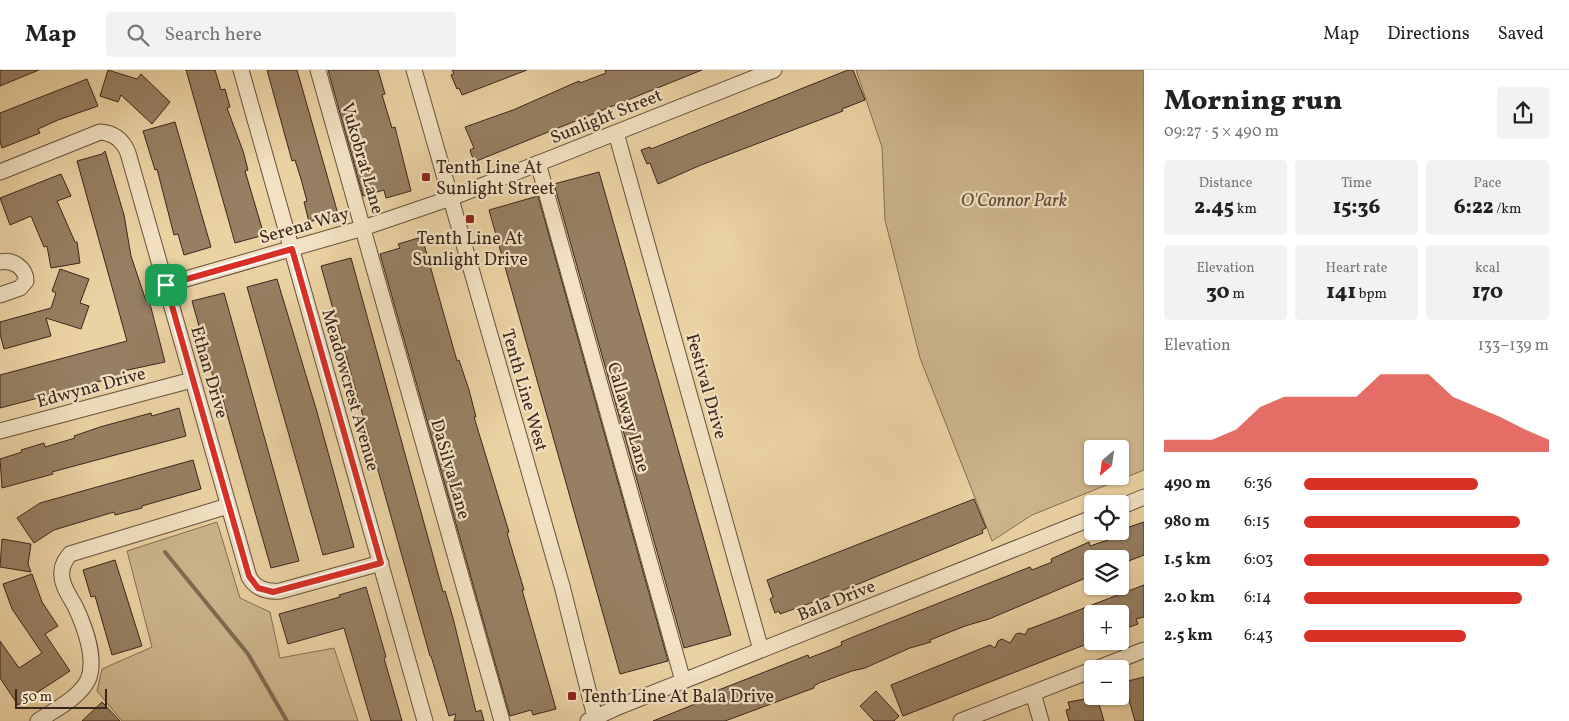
<!DOCTYPE html>
<meta charset="utf-8">
<style>
:root{--surface:#fff;--page:#f2f2f2;--text:#222;--muted:#767676;--line:#e0e0e0;--accent:#d93025}
body{margin:0;font-family:Vollkorn,serif;background:var(--page);color:var(--text);height:100vh;display:flex;flex-direction:column;font-size:19px;white-space:nowrap}
*{box-sizing:border-box;margin:0}
p{font-size:16px;color:var(--muted)}
.icon{flex:none;width:28px;height:28px;fill:none;stroke:currentColor;stroke-width:2;stroke-linecap:round;stroke-linejoin:round}
.map{position:relative;flex:1;overflow:hidden}
.side{display:flex;flex-direction:column;background:var(--surface);width:425px}
.side>*{flex:none}
.needle{width:32px;rotate:209deg}
.tools{position:absolute;left:1084px;top:370px;display:grid;gap:10px}
.tools a{display:grid;place-items:center;width:45px;height:45px;border-radius:5px;background:var(--surface);box-shadow:0 1px 4px #0004;font-size:25px}
.scale{position:absolute;left:15px;bottom:12px;width:92px;box-sizing:border-box;padding-left:5px;border:2px solid #3a261c;border-top:0;font-size:14px;line-height:18px;white-space:nowrap;color:#3a261c;-webkit-text-stroke:4px #f2e2c3;paint-order:stroke}
.pin{position:absolute;display:grid;place-items:center;width:42px;height:42px;color:#fff;margin:-21px;border-radius:10px;box-shadow:0 2px 8px #0006}
.round{display:grid;place-items:center;flex:none;width:52px;height:52px;border-radius:5px;background:var(--page)}
.overview{display:flex;align-items:center;justify-content:space-between;height:85px;padding:0 20px}
h1{font-size:28px;font-weight:800;line-height:38px}
.stats{display:grid;grid-template-columns:repeat(3,1fr);gap:8px;height:85px;padding:5px 20px}
.stats div{display:grid;align-content:center;border-radius:5px;background:var(--page);text-align:center}
.stats b{font-size:21px;font-weight:800}
.stats small{font-size:14px;font-weight:400}
.stats p{font-size:14px}
.chart{height:140px;padding:10px 20px}
.chart p{display:flex;justify-content:space-between}
.chart svg{width:100%;height:90px;margin-top:5px;fill:var(--accent);opacity:.7}
ul{padding:0 20px;list-style:none;font-size:16px}
li{display:grid;grid-template-columns:80px 60px 1fr;align-items:center;height:38px}
li i{height:12px;border-radius:6px;background:var(--accent)}
header{display:flex;align-items:center;gap:30px;box-sizing:border-box;height:70px;padding:0 25px;background:var(--surface);border-bottom:1px solid var(--line)}
header strong{font-size:24px}
nav{display:flex;gap:28px;margin-inline-start:auto;font-size:18px}
.search{width:350px;height:45px;background:var(--page);display:flex;align-items:center;gap:12px;box-sizing:border-box;padding:0 18px;border-radius:5px;color:var(--muted);font-size:19px}
main{display:flex;flex:1;min-height:0}
.map>svg:first-child{display:block}
.green{fill:#cdb58c;stroke:#846e54;fill-rule:evenodd}
.lines{fill:none;stroke-linecap:round;stroke-linejoin:round}
.stream{stroke:#806a51;stroke-width:4}
.building{fill:#967f62;stroke:#3a261c}
.minor-casing{stroke:#66513e;stroke-width:17}
.minor{stroke:#f2e2c3;stroke-width:15}
.route-casing{stroke:#fff;stroke-width:10}
.route{stroke:#d93025;stroke-width:6}
.poi-dot{fill:#8f2418;stroke:#f2e2c3;stroke-width:2}
.labels{text-anchor:middle;stroke-width:4.5;stroke-linejoin:round;paint-order:stroke}
.street-label{font-size:18px;fill:#3a261c;stroke:#f2e2c3}
.poi-label{font-size:18px;fill:#3a261c;stroke:#f2e2c3;text-anchor:start}
.park-label{font-size:18px;font-style:italic;fill:#5f4a38;stroke:#f2e2c3}
</style>
<header>
<strong>Map</strong>
<div class="search"><svg class="icon" aria-label="search" viewBox="0 0 24 24"><circle cx="10" cy="10" r="6"/><path d="M15 15l6 6"/></svg>Search here</div>
<nav><a>Map</a><a>Directions</a><a>Saved</a></nav>
</header>
<main>
<div class="map">
<svg width="1144" height="651" viewBox="0 0 1144 651">
<rect width="100%" height="100%" fill="#ebd2a3"/>
<filter id="stains"><feTurbulence type="fractalNoise" baseFrequency=".004" numOctaves="4"/><feColorMatrix values="0 0 0 0 .2 0 0 0 0 .09 0 0 0 0 .02 0 0 0 .5 -.17"/></filter>
<radialGradient id="worn" r=".72"><stop offset=".6" stop-color="#630" stop-opacity="0"/><stop offset="1" stop-color="#630" stop-opacity=".3"/></radialGradient>
<path class="green" d="M856,0H1144V400L1032,445L992,471L920,288L885,150L882,77ZM1092,379H1120V406H1092Z
M217,452L240,528L270,542L280,588L334,578L358,651H122L97,621L102,599L152,577L127,481Z"/>
<g class="lines">
<path class="stream" d="M165,482L248,584L287,651"/>
</g>
<path class="building" d="M0,0H39L0,16Z
M108,0L137,9L141,4L170,32L152,54L121,25L118,32L100,26Z
M186,0H215L221,20L225,19L230,37L227,38L243,81L248,100L245,101L264,165L235,173Z
M267,0H297L338,144L309,152L304,132L307,131L301,109L295,90L292,91Z
M328,0H378L385,24L382,25L392,58L395,57L411,121L386,128L384,120L363,126Z
M452,0H527L462,25L459,18L457,19L451,5L454,4Z
M605,0H702L474,92L470,80L474,78L465,57L513,40L579,11L580,13L606,3Z
M848,0H853L865,30L842,39L843,41L701,95L658,114L650,93L647,94L641,80L650,77L651,79Z
M87,9L98,36L58,50L38,59L40,63L2,78L0,72V43Z
M175,52L211,177L184,185L178,164L174,165L157,99L155,100L143,61Z
M105,81L124,145L131,186L146,231L149,230L165,292L123,301L124,304L84,316L0,338V305L127,271L77,91L102,84Z
M599,102L731,565L684,578L554,114Z
M61,104L71,126L57,131L75,172H77L80,193L51,198L47,176L44,177L31,146L10,155L0,128Z
M538,126L668,591L620,604L489,140Z
M422,167L457,291L459,290L469,320L476,347H474L509,462L507,463L524,520H522L556,639L533,645L531,640L510,646L380,184L400,178L398,174Z
M351,188L443,522L445,521L453,548L476,642L481,640L484,651H454L456,644L449,646L431,586H430L321,196Z
M60,199L89,209L80,233L89,236L81,259L46,248L51,266L4,279L0,264V252L51,238L56,223L52,221Z
M277,209L317,342L354,477L323,485L247,217Z
M224,223L299,491L271,498L217,309L214,310L192,231Z
M179,338L186,366L52,402L53,404L2,418L0,389L22,382L21,380L44,373L45,377L75,368L74,366L100,357L151,343L152,346Z
M193,390L201,419L142,436V438L115,445L114,442L54,460L34,473L17,448L40,433Z
M974,429L986,458L982,460L983,463L819,530L780,544L779,541L775,543L770,529L773,527L767,510Z
M1144,452V485L1121,494L1120,489H1092V504L1088,507L989,549L965,556L930,570L931,572L910,578L865,598L852,601L819,613L814,616V618L725,651H653L695,634L694,630L711,623L808,585L809,588L830,580L842,575L841,572L858,565L1030,497L1032,500L1052,492L1051,489L1080,476L1089,472L1090,476L1108,470L1128,462L1126,458Z
M2,469L31,474L28,494L31,502L0,497Z
M115,490L142,576L112,585L95,526L91,527L83,500Z
M32,504L42,532L58,556L45,564L70,601L18,635L0,608V571L19,598L42,583L12,539L3,514Z
M1144,515V547L1136,549L1138,554L1124,559L1122,555L1120,556V544H1092V572L903,646L891,615L990,575L995,578L998,571L1002,569L1010,573L1016,564L1020,563L1025,565L1028,559L1032,558Z
M366,517L386,587L384,588L402,651H371L344,558L288,574L279,544L340,527L339,525Z
M1144,607V651H1135L1124,612Z
M876,621L899,646L894,651H874L860,636Z
M1097,627L1104,651H1069L1066,640L1070,639L1068,632Z
M102,632L120,651H82Z"/>
<g class="lines">
<defs>
<path id="minor" d="M241,0L425,651
M318,0L502,651
M414,0L562,516L596,651
M616,63L761,580
M538,93L683,611
M0,102L100,62C114,63 123,70 128,83L249,507C256,519 266,522 280,521L381,493
M0,192C13,189 26,198 26,211L20,218L0,225
M165,215L363,158L451,128L774,0
M0,361L192,310
M1120,437L1144,427
M1096,599L1144,580
M1033,623L1041,651
M38,651C54,640 79,628 88,610C97,589 84,555 75,536C69,525 60,513 62,501C62,494 66,489 70,484L228,436
M588,651L618,637L1092,448
M961,651L1092,600"/>
</defs>
<use href="#minor" class="minor-casing"/>
<use href="#minor" class="minor"/>
</g>
<g class="lines">
<defs>
<path id="route" d="M292,179L381,493L273,522L258,518L249,506L166,215Z"/>
</defs>
<use href="#route" class="route-casing"/>
<use href="#route" class="route"/>
</g>
<g class="poi-dot">
<rect x="421" y="102" width="10" height="10" rx="2.5"/>
<rect x="465" y="144" width="10" height="10" rx="2.5"/>
<rect x="567" y="621" width="10" height="10" rx="2.5"/>
</g>
<g class="labels">
<g class="street-label">
<text transform="translate(606 46) rotate(-22)" y="6">Sunlight Street</text>
<text transform="translate(363 88) rotate(74)" y="6">Vukobrat Lane</text>
<text transform="translate(304 155) rotate(-16)" y="6">Serena Way</text>
<text transform="translate(210 302) rotate(74)" y="6">Ethan Drive</text>
<text transform="translate(707 316) rotate(74)" y="6">Festival Drive</text>
<text transform="translate(91 317) rotate(-15)" y="6">Edwyna Drive</text>
<text transform="translate(351 320) rotate(74)" y="6">Meadowcrest Avenue</text>
<text transform="translate(525 320) rotate(74)" y="6">Tenth Line West</text>
<text transform="translate(629 347) rotate(74)" y="6">Callaway Lane</text>
<text transform="translate(451 399) rotate(74)" y="6">DaSilva Lane</text>
<text transform="translate(836 530) rotate(-22)" y="6">Bala Drive</text>
</g>
<g class="poi-label">
<text x="436" y="103">Tenth Line At<tspan x="436" dy="21">Sunlight Street</tspan></text>
<text x="470" y="174" text-anchor="middle">Tenth Line At<tspan x="470" dy="21">Sunlight Drive</tspan></text>
<text x="582" y="632">Tenth Line At Bala Drive</text>
</g>
<g class="park-label">
<text x="1014" y="136">O'Connor Park</text>
</g>
</g>
<rect width="100%" height="100%" filter="url(#stains)"/>
<rect width="100%" height="100%" fill="url(#worn)"/>
</svg>
<div class="tools">
<a><svg class="needle" viewBox="-14 -14 28 28"><path d="M0-13l5 13h-10z" fill="#e53935"/><path d="M0 13l5-13h-10z" fill="#767676"/></svg></a>
<a><svg class="icon" aria-label="locate" viewBox="0 0 24 24"><circle cx="12" cy="12" r="6"/><path d="M12 2v4M12 18v4M2 12h4M18 12h4"/></svg></a>
<a><svg class="icon" aria-label="layers" viewBox="0 0 24 24"><path d="M12 4l9 5-9 5-9-5zM3 14l9 5 9-5"/></svg></a>
<a>+</a>
<a>−</a>
</div>
<div class="scale">50 m</div>
<div class="pin" style="left:166px;top:215px;background:#1e9e55"><svg class="icon" aria-label="arrive" viewBox="0 0 24 24"><path d="M6 21V4h12l-3 4 3 4H6"/></svg></div>
</div>
<section class="side">
<div class="overview"><div><h1>Morning run</h1><p>09:27 · 5 × 490 m</p></div><a class="round"><svg class="icon" aria-label="share" viewBox="0 0 24 24"><path d="M12 15V3M7 8l5-5 5 5M5 13v7h14v-7"/></svg></a></div>
<div class="stats">
<div><p>Distance</p><b>2.45<small> km</small></b></div>
<div><p>Time</p><b>15:36</b></div>
<div><p>Pace</p><b>6:22<small> /km</small></b></div>
</div>
<div class="stats">
<div><p>Elevation</p><b>30<small> m</small></b></div>
<div><p>Heart rate</p><b>141<small> bpm</small></b></div>
<div><p>kcal</p><b>170</b></div>
</div>
<div class="chart"><p><span>Elevation</span>133–139 m</p>
<svg viewBox="0 0 160 44" preserveAspectRatio="none"><path d="M0 44V38L10 38L20 38L30 33L40 22L50 17L60 17L70 17L80 17L90 6L100 6L110 6L120 17L130 22L140 27L150 33L160 38V44z"/></svg>
</div>
<ul>
<li><b>490 m</b>6:36<i style="width:71%"></i></li>
<li><b>980 m</b>6:15<i style="width:88%"></i></li>
<li><b>1.5 km</b>6:03<i style="width:100%"></i></li>
<li><b>2.0 km</b>6:14<i style="width:89%"></i></li>
<li><b>2.5 km</b>6:43<i style="width:66%"></i></li>
</ul>
</section>
</main>
